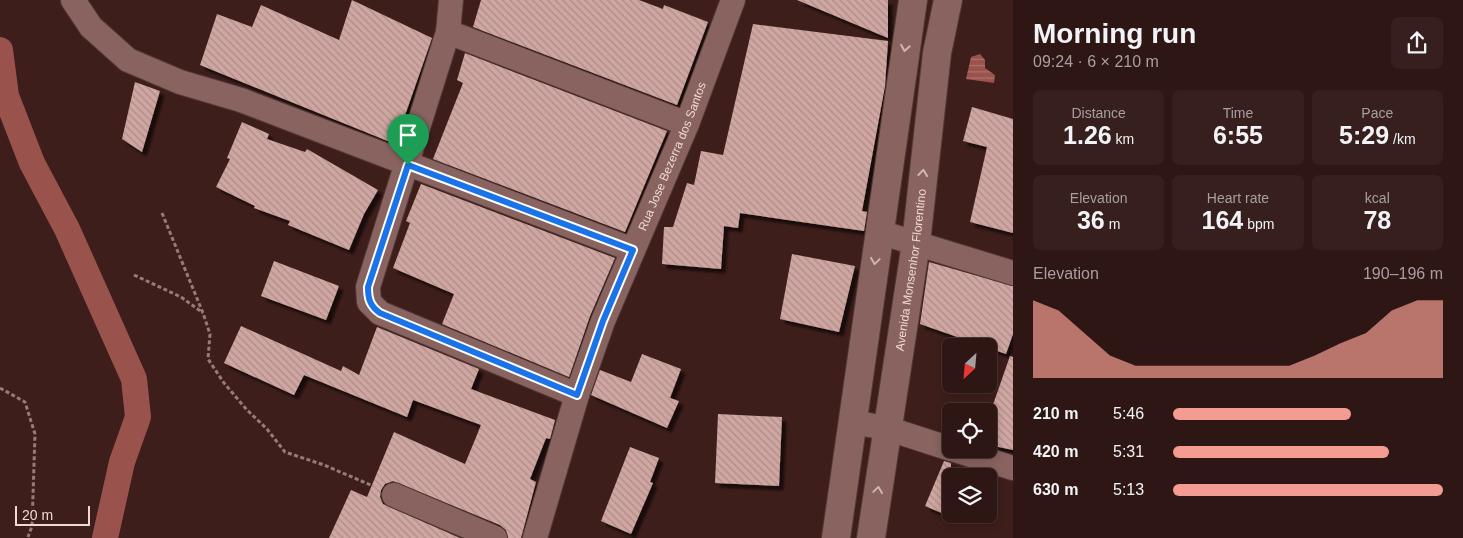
<!DOCTYPE html>
<meta charset="utf-8">
<style>
:root{--surface:#2e1614;--page:#361f1d;--text:#f1f3f6;--muted:#a79fa0;--line:#493534;--accent:#f59c92}
body{margin:0;font-family:Helvetica,sans-serif;background:var(--page);color:var(--text);height:100vh;display:flex;flex-direction:column;font-size:19px;white-space:nowrap}
*{box-sizing:border-box;margin:0}
p{font-size:16px;color:var(--muted)}
.icon{flex:none;width:28px;height:28px;fill:none;stroke:currentColor;stroke-width:2;stroke-linecap:round;stroke-linejoin:round}
.map{position:relative;flex:1;overflow:hidden}
.details{display:flex;flex-direction:column;background:var(--surface);width:450px}
.details>*{flex:none}
.needle{width:32px;rotate:206deg}
.tools{position:absolute;left:942px;top:338px;display:grid;gap:10px}
.tools a{display:grid;place-items:center;width:55px;height:55px;border-radius:8px;background:var(--surface);box-shadow:0 2px 8px #0003,0 0 0 1px var(--line);font-size:25px}
.scale{position:absolute;left:15px;bottom:12px;width:75px;box-sizing:border-box;padding-left:5px;border:2px solid #efd9d6;border-top:0;font-size:14px;line-height:18px;white-space:nowrap;color:#efd9d6;-webkit-text-stroke:4px #3d1e1b;paint-order:stroke}
.pin{position:absolute;display:grid;place-items:center;width:42px;height:42px;color:#fff;margin:-51px -21px;border-radius:50% 50% 50% 0;rotate:-45deg;box-shadow:0 0 5px #0007}
.pin .icon{rotate:45deg}
.round{display:grid;place-items:center;flex:none;width:52px;height:52px;border-radius:8px;background:var(--page)}
.head{display:flex;align-items:center;justify-content:space-between;height:85px;padding:0 20px}
h1{font-size:28px;font-weight:700;line-height:38px}
.stats{display:grid;grid-template-columns:repeat(3,1fr);gap:8px;height:85px;padding:5px 20px}
.stats div{display:grid;align-content:center;border-radius:8px;background:var(--page);text-align:center}
.stats b{font-size:25px;font-weight:700}
.stats small{font-size:14px;font-weight:400}
.stats p{font-size:14px}
.chart{height:140px;padding:10px 20px}
.chart p{display:flex;justify-content:space-between}
.chart svg{width:100%;height:90px;margin-top:5px;fill:var(--accent);opacity:.7}
ul{padding:0 20px;list-style:none;font-size:16px}
li{display:grid;grid-template-columns:80px 60px 1fr;align-items:center;height:38px}
li i{height:12px;border-radius:6px;background:var(--accent)}
main{display:flex;flex:1;min-height:0}
.map>svg:first-child{display:block}
.water{fill:url(#water-rules)}
.lines{fill:none;stroke-linecap:round;stroke-linejoin:round}
.canal{stroke:#9a534c;stroke-width:26}
.building{fill:url(#building-back-hatch);filter:url(#shadow)}
.minor-casing{stroke:#533937;stroke-width:26}
.secondary-casing{stroke:#533937;stroke-width:30}
.path{stroke:#967c79;stroke-width:3;stroke-dasharray:4 2.5;stroke-linecap:butt}
.minor{stroke:#88635f;stroke-width:24}
.secondary{stroke:#88635f;stroke-width:28}
.oneway{stroke:#d0b6b2}
.route-casing{stroke:#fff;stroke-width:10}
.route{stroke:#1a73e8;stroke-width:6}
.labels{text-anchor:middle;stroke-width:5;stroke-linejoin:round;paint-order:stroke}
.street-label{font-size:12px;fill:#efd9d6;stroke:#3d1e1b}
</style>
<main>
<div class="map">
<svg width="1013" height="538" viewBox="0 0 1013 538">
<defs>
<pattern id="water-rules" width="6" height="5" patternUnits="userSpaceOnUse" patternTransform="scale(1.25)"><rect width="6" height="5" fill="#9a534c"/><path d="M0 2.5h6" fill="none" stroke="#ad736d"/></pattern>
<pattern id="building-back-hatch" width="6" height="6" patternUnits="userSpaceOnUse" patternTransform="scale(1.25)"><rect width="6" height="6" fill="#cfa6a1"/><path d="M-1 5l2 2M0 0l6 6M5-1l2 2" fill="none" stroke="#ad8d89"/></pattern>
<filter id="shadow"><feDropShadow dx="4.5" dy="4.5" stdDeviation="1" flood-color="#0009"/></filter>
</defs>
<rect width="100%" height="100%" fill="#3d1e1b"/>
<path class="water" d="M980,54L985,60V68L995,75L994,83L966,79L971,57Z"/>
<g class="lines">
<path class="canal" d="M0,50L6,96L32,163L67,229L134,379L138,417L122,462L105,538"/>
</g>
<path class="building" d="M352,0L432,38L395,144L200,65L217,14L252,27L261,5L339,40Z
M481,0H639L663,9L664,5L708,22L677,105L473,27Z
M797,0H888V38Z
M753,24L888,41L885,86L862,211L867,212L864,231L740,213L738,228L724,226L721,269L662,264L664,227H673L687,183L694,185L701,151L723,155Z
M465,53L667,131L625,232L433,159L463,83L457,80Z
M135,82L160,91L142,152L122,139Z
M972,107L1013,119V233L970,222L987,147L963,141Z
M242,122L269,134L267,139L305,152L307,149L378,190L364,214L349,250L288,225L290,221L254,208L255,206L216,187L230,159L227,158Z
M421,184L615,258L590,316L569,377L442,324L454,294L393,268L410,223L406,221Z
M792,254L855,266L839,332L780,319Z
M274,261L339,286L326,320L261,296Z
M929,262L1013,286V334L1006,354L920,324Z
M241,326L341,371L343,366L359,375L377,327L479,369L471,389L555,420L550,439L546,438L530,479L536,482L521,538H508L506,530L500,525L393,481L385,484L381,490L380,497L383,504L460,538H329L351,490L367,497L394,432L465,464L481,425L413,400L407,417L304,375L294,395L224,363Z
M642,354L681,369L670,398L679,401L667,428L591,395L600,370L631,382Z
M1010,356L1013,357V450L989,445V416Z
M718,414L782,417L779,486L715,483Z
M630,447L659,458L650,482L653,483L631,534L601,521Z
M944,461L951,463V517L925,506Z"/>
<g class="lines">
<defs>
<g id="minor">
<path d="M73,0L91,27L128,60L180,82L241,100L633,250"/>
<path d="M451,0L448,32L368,287L369,302L380,313L577,395"/>
<path d="M448,32L687,124"/>
<path d="M879,232L1013,273"/>
<path d="M852,422L886,428L951,449"/>
<path d="M952,449L1013,468"/>
<path d="M394,495L495,538"/>
<path id="s1" d="M535,538L577,395L603,321L687,124L733,0"/>
</g>
<g id="secondary">
<path d="M836,538L913,0"/>
<path id="s2" d="M871,538L916,243L937,53L948,0"/>
</g>
</defs>
<use href="#minor" class="minor-casing"/>
<use href="#secondary" class="secondary-casing"/>
<path class="path" d="M162,213L203,313L210,334L208,359L224,383L247,410L267,429L285,452L324,465L373,486
M134,275L181,297L203,313
M0,388L25,402L35,434L32,526L28,537"/>
<use href="#minor" class="minor"/>
<use href="#secondary" class="secondary"/>
</g>
<defs><path id="oneway-chevron" d="M-2-3.5L2.5 0L-2 3.5" fill="none" stroke-width="1.6" stroke-linecap="round" stroke-linejoin="round" transform="scale(1.25)"/></defs>
<g class="oneway">
<use href="#oneway-chevron" transform="translate(905 48) rotate(99)"/>
<use href="#oneway-chevron" transform="translate(923 173) rotate(-84)"/>
<use href="#oneway-chevron" transform="translate(875 261) rotate(98)"/>
<use href="#oneway-chevron" transform="translate(878 490) rotate(-82)"/>
</g>
<g class="lines">
<defs>
<path id="route" d="M408,165L633,250L603,321L577,395L380,313C370,306 368,299 368,287Z"/>
</defs>
<use href="#route" class="route-casing"/>
<use href="#route" class="route"/>
</g>
<g class="labels">
<g class="street-label">
<text dy="4" stroke="none"><textPath href="#s1" startOffset="406">Rua Jose Bezerra dos Santos</textPath></text>
<text dy="4" stroke="none"><textPath href="#s2" startOffset="271">Avenida Monsenhor Florentino</textPath></text>
</g>
</g>
</svg>
<div class="tools">
<a><svg class="needle" viewBox="-14 -14 28 28"><path d="M0-13l5 13h-10z" fill="#e53935"/><path d="M0 13l5-13h-10z" fill="#a79fa0"/></svg></a>
<a><svg class="icon" aria-label="locate" viewBox="0 0 24 24"><circle cx="12" cy="12" r="6"/><path d="M12 2v4M12 18v4M2 12h4M18 12h4"/></svg></a>
<a><svg class="icon" aria-label="layers" viewBox="0 0 24 24"><path d="M12 4l9 5-9 5-9-5zM3 14l9 5 9-5"/></svg></a>
</div>
<div class="scale">20 m</div>
<div class="pin" style="left:408px;top:165px;background:#1e9e55"><svg class="icon" aria-label="arrive" viewBox="0 0 24 24"><path d="M6 21V4h12l-3 4 3 4H6"/></svg></div>
</div>
<section class="details">
<div class="head"><div><h1>Morning run</h1><p>09:24 · 6 × 210 m</p></div><a class="round"><svg class="icon" aria-label="share" viewBox="0 0 24 24"><path d="M12 15V3M7 8l5-5 5 5M5 13v7h14v-7"/></svg></a></div>
<div class="stats">
<div><p>Distance</p><b>1.26<small> km</small></b></div>
<div><p>Time</p><b>6:55</b></div>
<div><p>Pace</p><b>5:29<small> /km</small></b></div>
</div>
<div class="stats">
<div><p>Elevation</p><b>36<small> m</small></b></div>
<div><p>Heart rate</p><b>164<small> bpm</small></b></div>
<div><p>kcal</p><b>78</b></div>
</div>
<div class="chart"><p><span>Elevation</span>190–196 m</p>
<svg viewBox="0 0 160 44" preserveAspectRatio="none"><path d="M0 44V6L10 11L20 22L30 33L40 38L50 38L60 38L70 38L80 38L90 38L100 38L110 33L120 27L130 22L140 11L150 6L160 6V44z"/></svg>
</div>
<ul>
<li><b>210 m</b>5:46<i style="width:66%"></i></li>
<li><b>420 m</b>5:31<i style="width:80%"></i></li>
<li><b>630 m</b>5:13<i style="width:100%"></i></li>
</ul>
</section>
</main>
